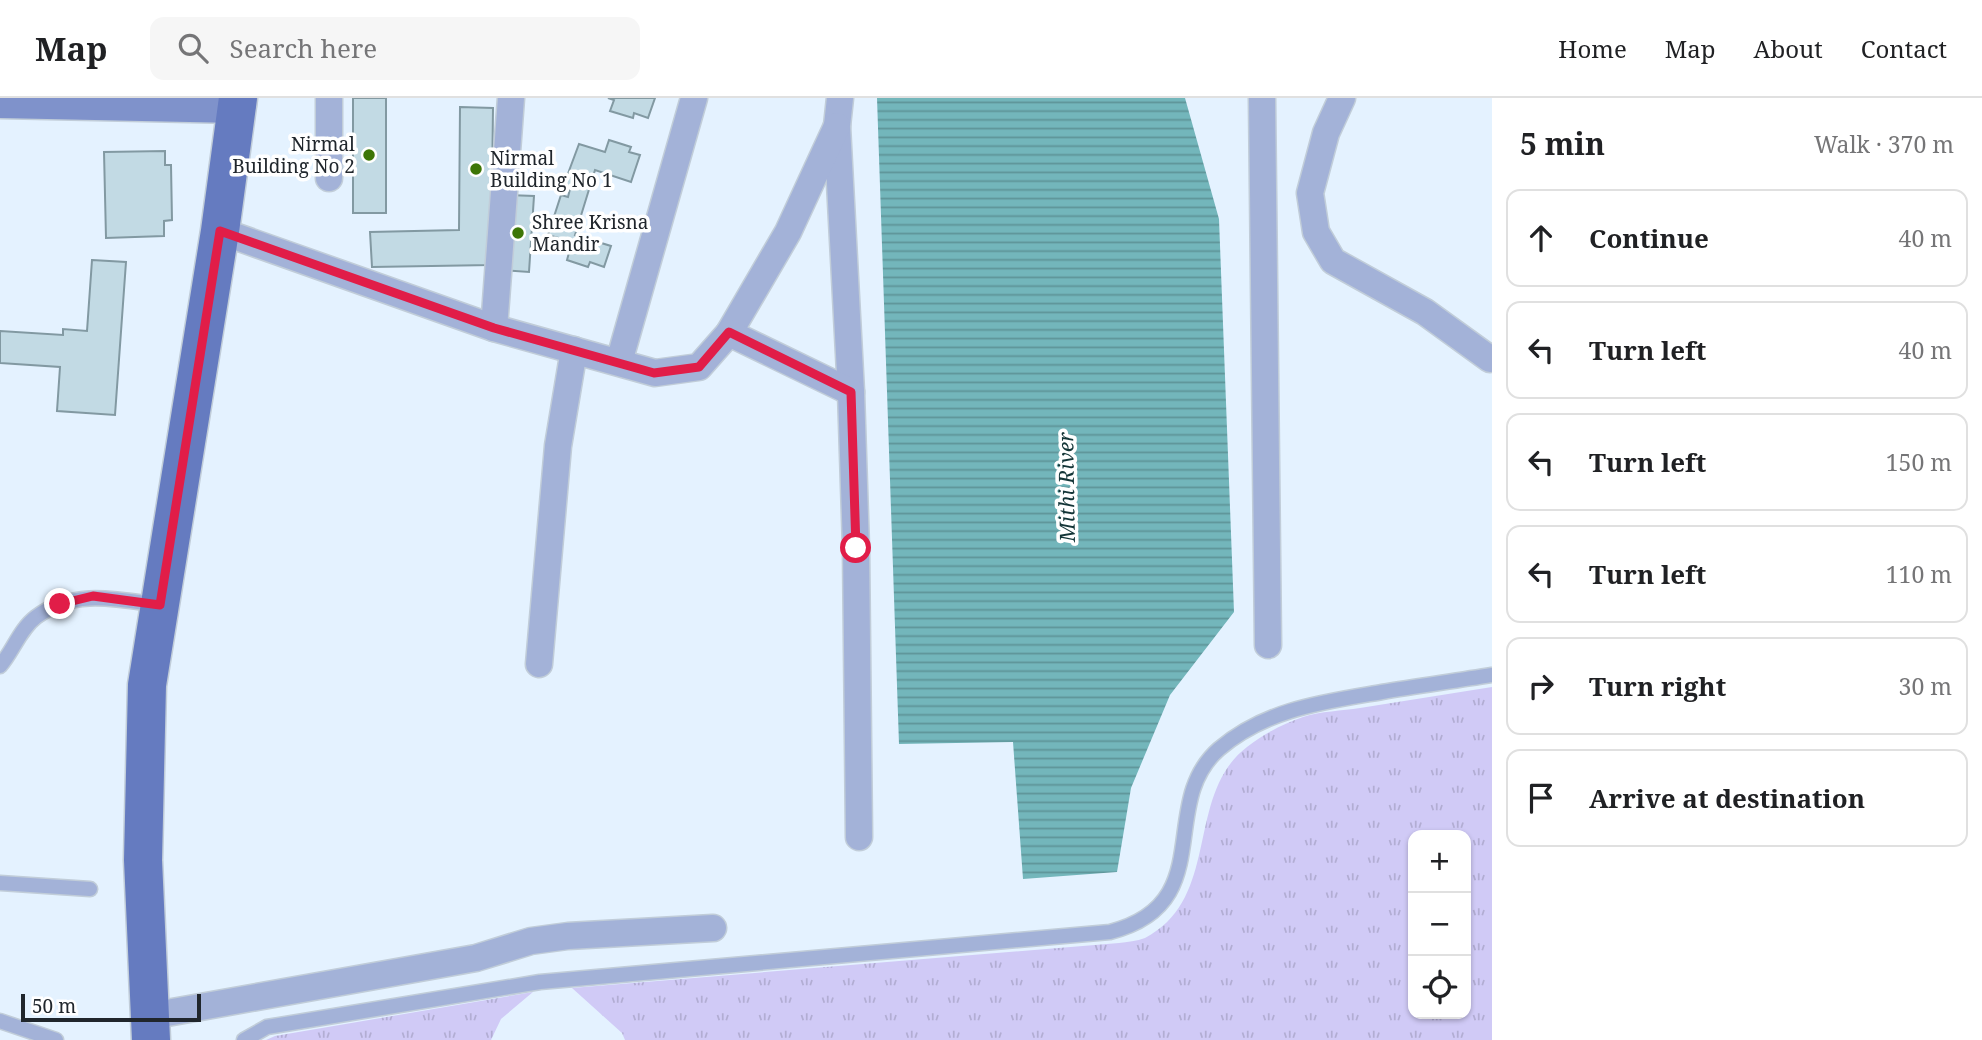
<!DOCTYPE html>
<meta charset="utf-8">
<style>
:root{--surface:#fff;--page:#f6f6f6;--text:#202124;--muted:#757577;--line:#e0e0e0}
body{margin:0;font-family:"Noto Serif",serif;background:var(--page);color:var(--text)}
.controls{position:absolute;right:21px;bottom:21px;display:grid;overflow:hidden;border-radius:14px;box-shadow:0 2px 5px #0004}
.controls button{width:63px;height:63px;display:grid;place-items:center;padding:0;border:0;border-bottom:2px solid var(--line);background:var(--surface);color:var(--text);font:35px sans-serif}
.scale{position:absolute;left:21px;bottom:18px;width:180px;box-sizing:border-box;padding-left:7px;border:4px solid #20262c;border-top:0;font-size:19px;line-height:24px;white-space:nowrap;color:#20262c;-webkit-text-stroke:5px #fff;paint-order:stroke}
.stop{position:absolute;width:21px;height:21px;margin:-16px;border:5px solid #e11d48;border-radius:50%;background:#fff}
.stop.end{background:#e11d48;border-color:#fff;box-shadow:0 2px 7px #0008}
.list{margin:0;padding:0;list-style:none}
h2{display:flex;justify-content:space-between;align-items:center;height:91px;margin:0;padding:0 28px;font-size:30px}
h2 small{font-size:23px;font-weight:400;color:var(--muted)}
.list li{display:grid;grid-template-columns:46px 1fr auto;gap:21px;align-items:center;box-sizing:border-box;height:98px;margin:0 14px 14px;padding:0 14px;border:2px solid var(--line);border-radius:14px}
.list b{display:block;font-size:26px;white-space:nowrap}
.list em{font-size:23px;font-style:normal;color:var(--muted)}
.icon{flex:none;width:38px;height:38px;fill:none;stroke:currentColor;stroke-width:2;stroke-linecap:round;stroke-linejoin:round}
.map{position:relative;flex:none;width:1492px;height:942px;overflow:hidden}
header{display:flex;align-items:center;gap:42px;box-sizing:border-box;height:98px;padding:0 35px;background:var(--surface);border-bottom:2px solid var(--line)}
header strong{font-size:33px}
nav{display:flex;gap:38px;margin-inline-start:auto;font-size:24px}
.search{width:490px;height:63px;background:var(--page);display:flex;align-items:center;gap:18px;box-sizing:border-box;padding:0 24px;border-radius:14px;color:var(--muted);font-size:26px}
main{display:flex}
aside{flex:1;background:var(--surface)}
.map>svg:first-child{display:block}
</style>
<header>
<strong>Map</strong>
<div class="search"><svg class="icon" aria-label="search" viewBox="0 0 24 24"><circle cx="10" cy="10" r="6"/><path d="M15 15l6 6"/></svg>Search here</div>
<nav><a>Home</a><a>Map</a><a>About</a><a>Contact</a></nav>
</header>
<main>
<div class="map">
<svg width="1492" height="942" viewBox="0 0 1492 942">
<defs>
<pattern id="grass-tufts" width="24" height="20" patternUnits="userSpaceOnUse" patternTransform="scale(1.75)"><rect width="24" height="20" fill="#d0caf6"/><path d="M3 7l-1-3M5 7V3M7 7l1-3M15 17l-1-3M17 17v-4M19 17l1-3" fill="none" stroke="#b2add3"/></pattern>
<pattern id="water-rules" width="6" height="5" patternUnits="userSpaceOnUse" patternTransform="scale(1.75)"><rect width="6" height="5" fill="#73b6bb"/><path d="M0 2.5h6" fill="none" stroke="#5e9498"/></pattern>
</defs>
<rect width="100%" height="100%" fill="#e4f2ff"/>
<g fill="url(#grass-tufts)" fill-rule="evenodd">
<path d="M1492,589V942H625L622,935L572,890L1119,845C1127,844 1137,843 1145,840C1222,800 1184,697 1247,649C1264,636 1282,626 1303,619C1321,613 1342,613 1360,610C1404,603 1448,596 1492,589ZM1466,737V916H1413V737Z"/>
<path d="M533,894L501,921L491,942H266L275,938Z"/>
</g>
<path fill="url(#water-rules)" d="M877,0H1185L1219,121L1234,514L1170,597L1131,690L1117,774L1023,781L1013,644L899,646Z"/>
<g fill="#c2dae4" stroke="#8299a2" stroke-width="2">
<rect x="353" y="0" width="33" height="115"/>
<path d="M608,0H655L648,20L634,15L633,20L610,13L614,2Z"/>
<path d="M460,9L493,10L491,167L372,169L370,134L459,132Z"/>
<path d="M609,42L631,49L629,54L640,57L631,84L595,72L575,137L611,148L604,169L590,164L588,169L567,162L570,151L563,149L565,142L548,137L561,97L568,99L570,91L563,89L579,46L605,54Z"/>
<path d="M165,53V67H171L172,122L164,123V138L106,140L104,54Z"/>
<path d="M506,97L534,98L529,174L501,172Z"/>
<path d="M92,162L126,164L115,317L57,313L60,269L0,265V233L63,237V231L87,233Z"/>
</g>
<g fill="none" stroke-linecap="round" stroke-linejoin="round">
<g stroke="#c1cdd9" stroke-width="17">
<g id="service">
<path d="M0,568C13,553 20,531 36,519C73,491 116,501 158,507"/>
<path d="M0,785L90,791"/>
<path d="M0,923L56,942"/>
<path d="M244,942L267,929L540,884L1110,834C1220,806 1156,706 1219,651C1266,611 1323,604 1382,594C1418,588 1455,583 1492,577"/>
</g>
</g>
<g stroke="#c1cdd9" stroke-width="29">
<g id="minor">
<path d="M840,0L837,28L851,294L856,450L859,739"/>
<path d="M1262,0L1268,547"/>
<path d="M1342,0L1326,35L1310,95L1316,134L1333,163L1425,214L1490,261"/>
<path d="M329,80V0"/>
<path d="M220,133L494,230L655,275L699,269L729,235L788,134L837,28"/>
<path d="M494,230L511,0"/>
<path d="M729,235L851,294"/>
<path d="M619,264L694,0"/>
<path d="M539,566L558,348L574,252"/>
<path d="M150,918L476,860L531,843L568,838L713,830"/>
</g>
</g>
<g stroke="#c1cdd9" stroke-width="41">
<path id="secondary" d="M0,1L237,6"/>
</g>
<g stroke="#c1cdd9" stroke-width="41">
<path id="primary" d="M151,942L143,762L147,587L220,133L238,0"/>
</g>
<use href="#service" stroke="#a3b2d8" stroke-width="14"/>
<use href="#minor" stroke="#a3b2d8" stroke-width="26"/>
<use href="#secondary" stroke="#7f92cb" stroke-width="38"/>
<use href="#primary" stroke="#657bc0" stroke-width="38"/>
</g>
<g fill="none" stroke-linecap="round" stroke-linejoin="round">
<path stroke="#e11d48" stroke-width="9" d="M60,506L93,498L160,507L220,133L494,230L654,275L699,269L729,234L851,294L856,450"/>
</g>
<g fill="#3d7607" stroke="#fff" stroke-width="2.5">
<circle cx="369" cy="57" r="7"/>
<circle cx="476" cy="71" r="7"/>
<circle cx="518" cy="135" r="7"/>
</g>
<g text-anchor="middle" stroke-width="7" stroke-linejoin="round" paint-order="stroke">
<g font-size="19" fill="#20262c" stroke="#fff" text-anchor="start">
<text x="355" y="53" text-anchor="end">Nirmal<tspan x="355" dy="22">Building No 2</tspan></text>
<text x="490" y="67">Nirmal<tspan x="490" dy="22">Building No 1</tspan></text>
<text x="532" y="131">Shree Krisna<tspan x="532" dy="22">Mandir</tspan></text>
</g>
<g font-size="21" font-style="italic" fill="#133537" stroke="#fff">
<text transform="translate(1067 389) rotate(-91)" y="7">Mithi River</text>
</g>
</g>
</svg>
<div class="controls">
<button>+</button>
<button>−</button>
<button><svg class="icon" aria-label="locate" viewBox="0 0 24 24"><circle cx="12" cy="12" r="6"/><path d="M12 2v4M12 18v4M2 12h4M18 12h4"/></svg></button>
</div>
<div class="scale">50 m</div>
<div class="stop" style="left:856px;top:450px"></div>
<div class="stop end" style="left:60px;top:506px"></div>
</div>
<aside>
<h2>5 min<small>Walk · 370 m</small></h2>
<ul class="list">
<li><svg class="icon" aria-label="ahead" viewBox="0 0 24 24"><path d="M12 20V5M6 11l6-6 6 6"/></svg><div><b>Continue</b></div><em>40 m</em></li>
<li><svg class="icon" aria-label="left" viewBox="0 0 24 24"><path d="M17 20v-9H6M10 6l-5 5 5 5"/></svg><div><b>Turn left</b></div><em>40 m</em></li>
<li><svg class="icon" aria-label="left" viewBox="0 0 24 24"><path d="M17 20v-9H6M10 6l-5 5 5 5"/></svg><div><b>Turn left</b></div><em>150 m</em></li>
<li><svg class="icon" aria-label="left" viewBox="0 0 24 24"><path d="M17 20v-9H6M10 6l-5 5 5 5"/></svg><div><b>Turn left</b></div><em>110 m</em></li>
<li><svg class="icon" aria-label="right" viewBox="0 0 24 24"><path d="M7 20v-9h11M14 6l5 5-5 5"/></svg><div><b>Turn right</b></div><em>30 m</em></li>
<li><svg class="icon" aria-label="arrive" viewBox="0 0 24 24"><path d="M6 21V4h12l-3 4 3 4H6"/></svg><div><b>Arrive at destination</b></div></li>
</ul>
</aside>
</main>
